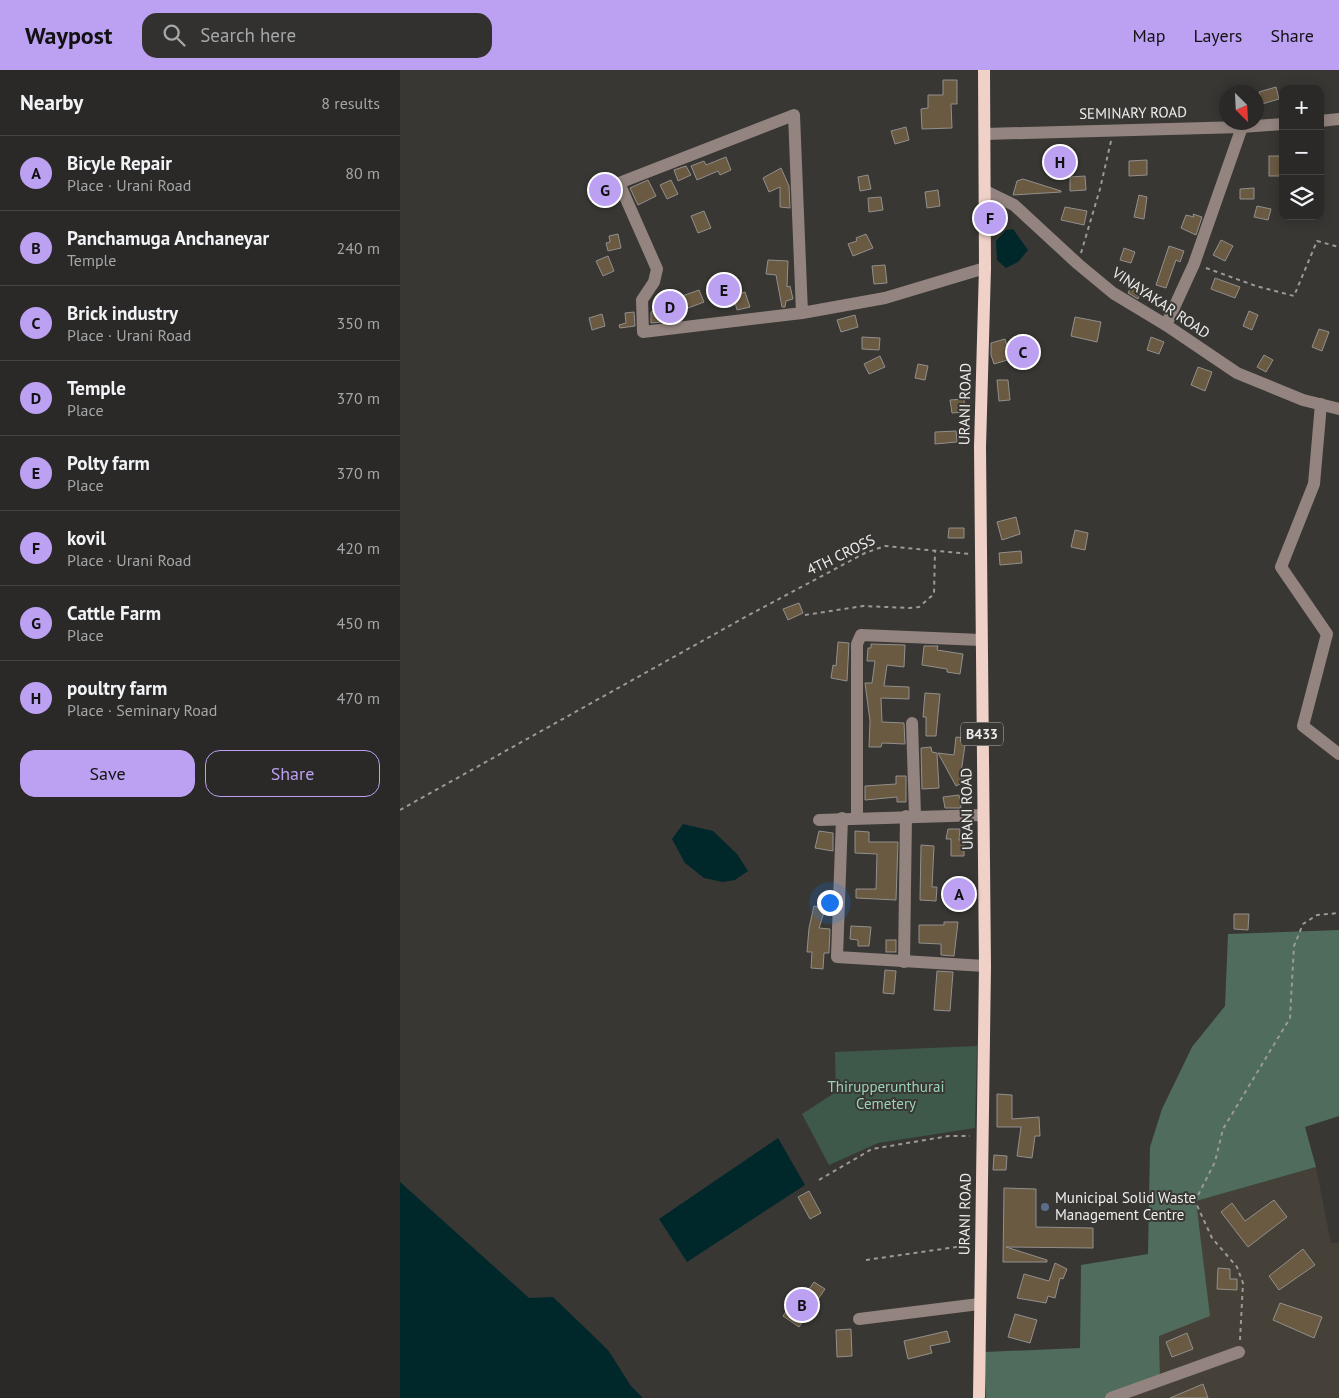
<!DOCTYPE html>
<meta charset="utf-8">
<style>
:root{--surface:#2a2927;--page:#32312f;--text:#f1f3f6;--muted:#a5a6a7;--line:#464544;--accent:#bca0f2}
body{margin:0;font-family:"PT Sans",sans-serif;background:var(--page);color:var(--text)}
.controls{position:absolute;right:15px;top:15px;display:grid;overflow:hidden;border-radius:10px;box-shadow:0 2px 12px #0003}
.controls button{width:45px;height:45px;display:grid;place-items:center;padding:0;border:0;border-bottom:1px solid var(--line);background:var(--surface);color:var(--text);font:25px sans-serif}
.compass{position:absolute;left:819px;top:15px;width:45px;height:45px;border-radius:50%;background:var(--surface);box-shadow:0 2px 12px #0003;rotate:156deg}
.you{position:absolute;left:429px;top:832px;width:18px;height:18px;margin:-12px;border:4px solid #fff;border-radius:50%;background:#1a73e8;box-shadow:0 0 0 8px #1a73e833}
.badge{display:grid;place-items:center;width:32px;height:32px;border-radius:50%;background:var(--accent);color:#111;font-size:16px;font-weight:700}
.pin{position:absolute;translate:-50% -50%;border:2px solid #fff;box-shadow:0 1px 5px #0006}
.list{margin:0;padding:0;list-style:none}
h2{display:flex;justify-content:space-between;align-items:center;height:65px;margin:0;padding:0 20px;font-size:21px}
h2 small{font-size:16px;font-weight:400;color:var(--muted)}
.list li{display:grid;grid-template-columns:32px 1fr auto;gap:15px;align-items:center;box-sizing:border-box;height:75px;padding:0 20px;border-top:1px solid var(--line)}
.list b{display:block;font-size:19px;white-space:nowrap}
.list p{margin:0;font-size:16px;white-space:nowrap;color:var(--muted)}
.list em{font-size:16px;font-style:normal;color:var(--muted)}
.actions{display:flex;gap:10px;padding:15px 20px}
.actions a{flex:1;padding:11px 0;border:1px solid var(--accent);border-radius:15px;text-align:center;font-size:18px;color:var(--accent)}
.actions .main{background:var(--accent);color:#111}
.icon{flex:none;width:28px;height:28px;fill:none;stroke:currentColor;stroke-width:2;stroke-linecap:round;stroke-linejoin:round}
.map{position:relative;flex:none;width:939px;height:1328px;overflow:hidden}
header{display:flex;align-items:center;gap:30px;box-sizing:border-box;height:70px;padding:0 25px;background:var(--accent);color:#111}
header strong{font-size:24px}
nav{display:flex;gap:28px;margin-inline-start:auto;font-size:18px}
.search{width:350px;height:45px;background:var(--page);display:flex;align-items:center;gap:12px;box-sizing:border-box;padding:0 18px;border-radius:15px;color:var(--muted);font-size:19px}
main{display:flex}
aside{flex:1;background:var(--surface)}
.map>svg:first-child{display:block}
</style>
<header>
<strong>Waypost</strong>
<div class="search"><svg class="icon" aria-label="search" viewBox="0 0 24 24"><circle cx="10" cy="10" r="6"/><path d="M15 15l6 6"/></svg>Search here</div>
<nav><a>Map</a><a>Layers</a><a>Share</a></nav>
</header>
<main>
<aside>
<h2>Nearby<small>8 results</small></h2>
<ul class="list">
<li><span class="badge">A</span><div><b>Bicyle Repair</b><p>Place · Urani Road</p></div><em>80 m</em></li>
<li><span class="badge">B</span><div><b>Panchamuga Anchaneyar</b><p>Temple</p></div><em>240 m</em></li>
<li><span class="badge">C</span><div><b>Brick industry</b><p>Place · Urani Road</p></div><em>350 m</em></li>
<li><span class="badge">D</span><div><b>Temple</b><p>Place</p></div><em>370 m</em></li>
<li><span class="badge">E</span><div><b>Polty farm</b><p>Place</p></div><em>370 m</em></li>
<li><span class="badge">F</span><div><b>kovil</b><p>Place · Urani Road</p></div><em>420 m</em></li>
<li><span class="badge">G</span><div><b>Cattle Farm</b><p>Place</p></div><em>450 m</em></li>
<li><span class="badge">H</span><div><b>poultry farm</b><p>Place · Seminary Road</p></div><em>470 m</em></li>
</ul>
<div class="actions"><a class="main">Save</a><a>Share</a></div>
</aside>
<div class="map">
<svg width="939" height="1328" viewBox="0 0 939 1328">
<rect width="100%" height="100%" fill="#383734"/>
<path fill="#454038" d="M916,1097L931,1173H939V1328H730L732,1263L795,1131Z"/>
<path fill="#3e594a" d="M577,976L575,1058L478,1073L429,1095L402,1044L436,1022L435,982Z"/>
<path fill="#4f6c5c" d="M939,860V1046L905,1057L916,1097L796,1131L810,1246L759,1266L760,1311L711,1328H586L584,1282L680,1278L681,1195L748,1184L750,1077L762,1039L792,977L825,936L828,864Z"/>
<g fill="#00282a">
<path d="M613,159L628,180L618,192L606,198L597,190L596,171L606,160Z"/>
<path d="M283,754L313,761L337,784L348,801L335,810L323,812L304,808L285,793L272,769Z"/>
<path d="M378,1068L405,1115L287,1192L259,1149Z"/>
<path d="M0,1112L129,1228L153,1227L208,1280L231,1316L243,1328H0Z"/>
</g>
<g fill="#6b5a42" stroke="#928f8d">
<path d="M543,10H557V34H551L552,58L522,59L521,39L528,38V25H543Z"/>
<path d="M876,17L879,29L862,34L859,22Z"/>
<path d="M506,57L509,70L495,74L491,61Z"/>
<path d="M653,84H668V100H652Z"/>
<rect x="869" y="86" width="13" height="20"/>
<path d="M326,87L331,100L320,105L318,101L297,110L291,96L304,91L306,95Z"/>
<path d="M747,90V105L729,106V91Z"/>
<path d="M286,96L291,105L278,111L274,100Z"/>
<path d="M381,98L389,116L390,138L380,137V117L369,122L363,108Z"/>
<path d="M468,105L471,119L460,121L458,107Z"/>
<path d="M685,106L686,120L670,121V107Z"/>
<path d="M623,109L661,121V122L613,125L617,111Z"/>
<path d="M248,110L256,126L238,135L230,118Z"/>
<path d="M271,110L278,124L267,129L260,115Z"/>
<path d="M854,118V129H840V119Z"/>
<path d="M538,120L540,136L527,138L525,122Z"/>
<path d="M739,125L747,127L744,149L734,147Z"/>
<path d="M481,127L483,140L469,142L468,128Z"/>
<path d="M857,136L871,139L868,150L854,147Z"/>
<path d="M665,137L687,141L684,155L661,150Z"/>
<path d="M304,141L311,158L298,163L291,146Z"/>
<path d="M793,144L802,147L796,165L781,158L786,145L794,147Z"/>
<path d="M218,164L221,178L208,181L206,173L210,172L209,166Z"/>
<path d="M466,164L473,178L453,186L448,174L457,171L456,168Z"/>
<path d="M821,170L833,176L825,191L813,185Z"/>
<path d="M769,176L784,181L780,192L776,190L766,218L756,215Z"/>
<path d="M724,178L735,182L731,193L720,190Z"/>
<path d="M208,186L214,201L203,206L196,191Z"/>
<path d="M368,190L388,191L387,217L390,216L393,229L386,231L385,237H382L376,205L366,204Z"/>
<path d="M485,195L487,213L474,214L472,196Z"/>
<path d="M815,208L840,217L835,228L811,219Z"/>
<path d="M734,210L744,215L738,229L728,223Z"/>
<path d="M299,220L304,232L262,248V252L251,253V242L262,238L260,234Z"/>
<path d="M345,222L350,237L337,240L333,225Z"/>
<path d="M849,241L858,245L852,260L843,256Z"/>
<path d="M234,242L235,256L220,258L219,255L226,253L225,243Z"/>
<path d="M202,244L205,256L192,260L189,248Z"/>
<path d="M455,245L458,257L441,262L437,250Z"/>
<path d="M675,247L701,252L697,272L671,266Z"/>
<path d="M919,259L929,262L922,281L912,277Z"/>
<path d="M462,267L480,268L479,280L462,279Z"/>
<path d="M751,267L764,272L759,284L747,280Z"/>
<path d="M605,269L611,289L594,294L591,285V273Z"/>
<path d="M864,285L873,290L866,302L857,297Z"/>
<path d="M480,286L485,297L469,304L464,294Z"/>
<path d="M518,294L528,296L525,310L515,308Z"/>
<path d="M798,297L812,302L805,321L791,315Z"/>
<path d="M597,310H608L610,330L599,331Z"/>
<path d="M564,329L565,342L552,343L550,330Z"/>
<path d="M556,361L557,372L535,374V362Z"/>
<path d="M616,447L620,464L602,470L597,452Z"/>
<path d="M549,458H564V468H548Z"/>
<path d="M675,460L688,463L685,480L671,477Z"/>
<path d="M621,481L622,493L600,495L599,483Z"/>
<path d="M399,533L403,543L388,550L383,539Z"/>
<path d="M438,572L449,573L447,611L431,608L433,595L436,596Z"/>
<path d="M471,574L505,575L504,597L487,595L484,616L509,617V629L481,628L482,652L504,653L505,674L482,673L481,677H469L470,651L465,613H472L475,591H467L468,578H471Z"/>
<path d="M524,576H538L537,580L563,584L560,604L547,602V599L522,595Z"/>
<path d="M525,623L540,624L536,666H526V647H523Z"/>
<path d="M556,667L566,668L561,703L565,711L556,716L538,683L554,685Z"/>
<path d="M531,677L532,682L537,683L539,718L522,719L521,678Z"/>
<path d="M496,706H506V732H497V727L465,730V716L496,714Z"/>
<path d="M559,725L561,738H545L543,727Z"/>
<path d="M548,759H560L559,770H564V786H551V769H546Z"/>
<path d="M419,761L433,763V781L415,778Z"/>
<path d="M455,761L469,762V772H498L496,830L456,828V819H476L477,784L455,783Z"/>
<path d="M521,775L534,776L532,817H537L536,831L520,830Z"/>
<path d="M414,836L425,839L419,858L430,859L429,883H424L423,899L411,898L412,882H407L409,858Z"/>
<path d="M834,844H849L848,860L834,859Z"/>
<path d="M544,852H558L554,886L541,885V874L519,873V855H544Z"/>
<path d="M451,856L471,857L469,876H458V870L450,869Z"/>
<rect x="486" y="870" width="10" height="12"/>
<path d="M485,900L496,901L494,924L483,923Z"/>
<path d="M537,901L553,902L550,941L534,940Z"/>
<path d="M597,1024L612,1025V1049L639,1047L640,1066H635L632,1088L617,1086L621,1057H597Z"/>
<path d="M594,1085L607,1086L606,1100H593Z"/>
<path d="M604,1118L636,1119V1157L693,1158V1178L606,1177L647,1190V1192H603Z"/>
<path d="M409,1121L421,1143L410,1149L398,1127Z"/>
<path d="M874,1130L887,1147L848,1177L821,1142L832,1133L845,1151Z"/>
<path d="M903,1179L915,1195L879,1220L869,1206Z"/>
<path d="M655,1193L667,1199L663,1209L660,1208L655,1228L648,1226L646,1233L617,1228L624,1204L649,1211Z"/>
<path d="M818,1198L830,1199V1209H837V1220L817,1219Z"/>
<path d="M414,1212L425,1219L399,1257L383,1246L400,1221L405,1225Z"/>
<path d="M880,1233L922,1247L914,1268L873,1250Z"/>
<path d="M615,1244L637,1250L630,1273L608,1267Z"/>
<path d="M451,1259L452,1286L437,1287L436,1260Z"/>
<path d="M547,1261L550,1272L530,1276L532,1283L508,1289L504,1271Z"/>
<path d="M787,1263L793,1279L772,1287L766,1272Z"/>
<path d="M803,1314L808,1328H770Z"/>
</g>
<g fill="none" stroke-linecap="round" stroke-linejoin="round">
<g stroke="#9b9a98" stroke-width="2" stroke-dasharray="4 4" stroke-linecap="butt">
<path d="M681,183L700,119L711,71"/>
<path d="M806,198L856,216L894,226L917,171L939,177"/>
<path d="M405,545L463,536L509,538L519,537L534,524L535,481"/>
<path d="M0,740L347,546L465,483L485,476L570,484"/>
<path d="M419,1110L472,1079L549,1066H570"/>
<path d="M466,1190L570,1175"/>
<path d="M840,1270L843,1213L837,1197L812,1168L795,1131L815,1092L823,1059L890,948L894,876L903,854L917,845L939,843"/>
</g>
<g stroke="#93847f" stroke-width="12">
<path d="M920,51L939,49"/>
<path d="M585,64L842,57L883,54"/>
<path d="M585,121L614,135L678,194L713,223L766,255L837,303L903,330L939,339"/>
<path d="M402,243L394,45L219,113L257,199L254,212L242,230L243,262L402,243L485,228L585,198"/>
<path d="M766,255L794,194L842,57"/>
<path d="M921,334L914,414L881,497L927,564L903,656L939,684"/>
<path d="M512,653L515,745"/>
<path d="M442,748L437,887L585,896"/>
<path d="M457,748V574L461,565L581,570"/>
<path d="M419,750L583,745"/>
<path d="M504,892L506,746"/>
<path d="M459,1249L579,1234"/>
<path d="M711,1328L839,1282"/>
</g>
<path stroke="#efd1c7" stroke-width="12" d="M579,1328L585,896L580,377L585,198L584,0"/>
</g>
<circle fill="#5c6f8a" stroke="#383734" stroke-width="2" cx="645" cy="1137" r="5"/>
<g text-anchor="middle" stroke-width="4" stroke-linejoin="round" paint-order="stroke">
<rect fill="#383734" stroke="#b7b6b5" stroke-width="1" x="561" y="652.5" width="42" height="23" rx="4"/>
<g font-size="14" font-weight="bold" fill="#eeedec">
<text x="582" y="669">B433</text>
</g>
<g font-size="15" fill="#eeedec" stroke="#383734">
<text transform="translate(733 43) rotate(-1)" y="5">SEMINARY ROAD</text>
<text transform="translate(761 233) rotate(34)" y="5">VINAYAKAR ROAD</text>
<text transform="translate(565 334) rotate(-89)" y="5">URANI ROAD</text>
<text transform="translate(441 485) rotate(-26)" y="5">4TH CROSS</text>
<text transform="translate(567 739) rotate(-91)" y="5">URANI ROAD</text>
<text transform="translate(565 1144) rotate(-89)" y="5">URANI ROAD</text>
</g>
<g font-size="15" fill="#9bd3b4" stroke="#383734">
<text x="486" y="1022">Thirupperunthurai<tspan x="486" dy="17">Cemetery</tspan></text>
</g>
<g font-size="15" fill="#eeedec" stroke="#383734" text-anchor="start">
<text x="655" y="1133">Municipal Solid Waste<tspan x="655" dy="17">Management Centre</tspan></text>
</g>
</g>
</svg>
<div class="controls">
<button>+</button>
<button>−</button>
<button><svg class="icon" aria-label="layers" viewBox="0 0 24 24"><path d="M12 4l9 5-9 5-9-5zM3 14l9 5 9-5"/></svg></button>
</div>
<svg class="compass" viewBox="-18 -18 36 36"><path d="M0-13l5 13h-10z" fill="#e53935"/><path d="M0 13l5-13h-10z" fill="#a5a6a7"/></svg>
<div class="you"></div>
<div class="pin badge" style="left:559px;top:824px">A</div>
<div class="pin badge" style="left:402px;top:1235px">B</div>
<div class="pin badge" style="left:623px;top:282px">C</div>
<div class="pin badge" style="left:270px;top:237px">D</div>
<div class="pin badge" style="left:324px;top:220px">E</div>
<div class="pin badge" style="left:590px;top:148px">F</div>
<div class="pin badge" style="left:205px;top:120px">G</div>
<div class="pin badge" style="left:660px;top:92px">H</div>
</div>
</main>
